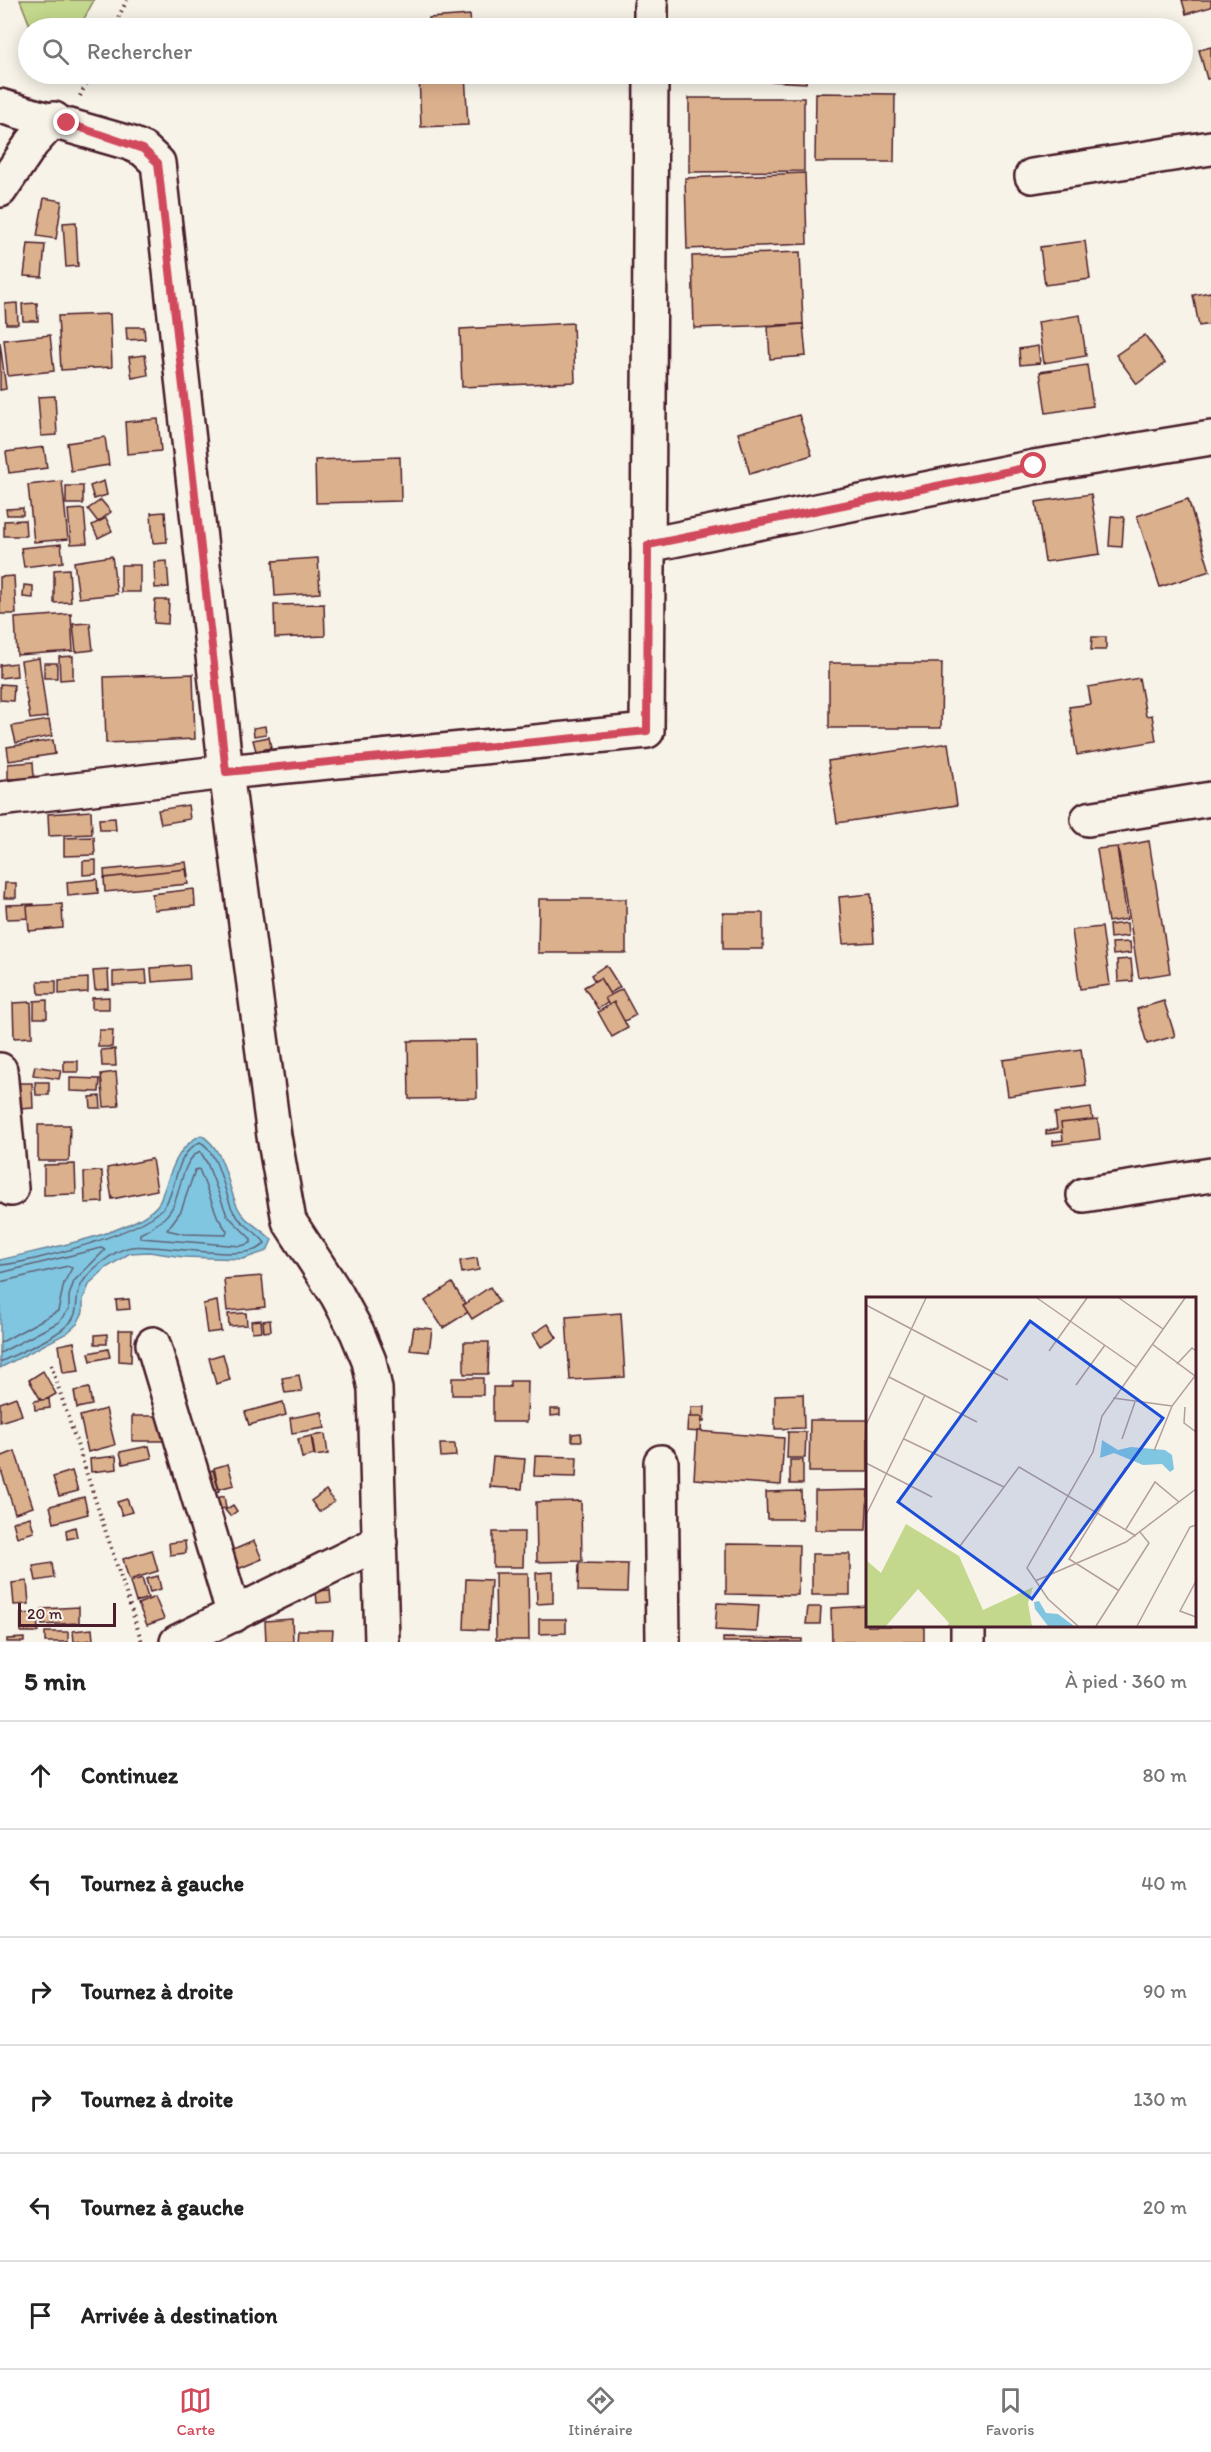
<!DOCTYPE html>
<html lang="fr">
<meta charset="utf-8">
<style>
:root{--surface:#fff;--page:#f2f2f2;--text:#222;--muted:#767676;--line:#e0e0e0;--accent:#d1495b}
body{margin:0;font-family:Itim,sans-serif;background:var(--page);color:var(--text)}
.scale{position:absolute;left:18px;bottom:15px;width:98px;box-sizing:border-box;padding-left:6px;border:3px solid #4a1f2b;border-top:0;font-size:16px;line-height:21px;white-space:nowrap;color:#4a1f2b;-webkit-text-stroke:4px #f7f3e8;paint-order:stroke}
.stop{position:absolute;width:18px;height:18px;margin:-14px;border:4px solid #d1495b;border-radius:50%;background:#fff}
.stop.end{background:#d1495b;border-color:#fff;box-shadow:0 2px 6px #0008}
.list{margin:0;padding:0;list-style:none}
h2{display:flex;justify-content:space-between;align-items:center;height:78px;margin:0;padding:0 24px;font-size:26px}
h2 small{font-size:20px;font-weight:400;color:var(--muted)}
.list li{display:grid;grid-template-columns:39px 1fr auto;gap:18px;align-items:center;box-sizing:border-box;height:108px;padding:0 24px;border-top:2px solid var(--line)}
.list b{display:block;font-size:22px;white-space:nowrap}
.list em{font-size:20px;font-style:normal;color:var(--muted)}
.icon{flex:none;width:33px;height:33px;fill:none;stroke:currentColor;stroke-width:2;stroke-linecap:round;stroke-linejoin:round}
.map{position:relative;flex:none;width:1211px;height:1642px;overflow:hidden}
.search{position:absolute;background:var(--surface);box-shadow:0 3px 15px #0003;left:18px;right:18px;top:18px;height:66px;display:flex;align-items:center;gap:15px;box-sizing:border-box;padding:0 21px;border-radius:33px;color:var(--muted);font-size:22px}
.sheet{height:726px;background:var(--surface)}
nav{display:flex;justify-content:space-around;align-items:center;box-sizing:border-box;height:84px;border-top:2px solid var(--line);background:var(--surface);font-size:16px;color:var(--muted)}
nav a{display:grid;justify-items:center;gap:3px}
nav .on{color:var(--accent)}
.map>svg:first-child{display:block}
</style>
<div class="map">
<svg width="1211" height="1642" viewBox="0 0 1211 1642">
<rect width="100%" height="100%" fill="#f7f3e8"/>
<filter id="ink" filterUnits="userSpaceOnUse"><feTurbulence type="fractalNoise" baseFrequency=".0167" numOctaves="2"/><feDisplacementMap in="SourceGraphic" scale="12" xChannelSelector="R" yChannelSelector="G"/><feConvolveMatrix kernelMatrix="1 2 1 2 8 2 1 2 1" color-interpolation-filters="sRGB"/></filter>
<g filter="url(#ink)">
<path fill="#c3d88d" stroke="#867c5c" stroke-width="1.5" d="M20,0H94L79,28H31Z"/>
<path fill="#80c6e1" stroke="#6a8398" stroke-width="1.5" d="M201,1135C226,1150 226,1184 238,1208C245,1222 261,1228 272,1240L267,1251L243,1259L183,1257L149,1252L130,1253L106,1268L90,1283L83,1299V1312L77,1324L67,1333L0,1368V1260C37,1250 138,1234 159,1203C162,1199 162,1194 164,1190C173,1166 178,1147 201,1135Z"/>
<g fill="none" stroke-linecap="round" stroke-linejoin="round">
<g stroke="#606274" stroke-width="1.5">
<path d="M200,1151L207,1163L227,1215L251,1239V1243L241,1246L140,1238V1234C152,1228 167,1219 173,1206C181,1190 182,1160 200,1151Z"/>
<path d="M199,1169L218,1218L227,1231L226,1235L184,1234L167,1230L181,1211L195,1170Z"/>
<path d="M0,1265C31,1263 151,1231 166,1204C178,1183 175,1154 200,1142C217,1149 225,1193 232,1209C239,1224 256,1230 265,1243C252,1265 157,1243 131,1247C114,1250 84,1273 79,1290C75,1300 79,1311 72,1320C59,1337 20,1352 0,1362"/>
<path d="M0,1273L101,1248L105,1250L74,1281L69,1296V1309L59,1322L0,1353"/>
<path d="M0,1282L68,1266L72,1268L64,1283L58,1311L0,1343"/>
</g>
</g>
<g fill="#dbb08c" stroke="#4a1f2b" stroke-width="1.5">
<path d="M1182,0H1211V7L1186,14Z"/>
<path d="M470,15L471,28H429V18Z"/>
<path d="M1119,21L1121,28H1087Z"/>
<path d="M688,22L737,23V28H687Z"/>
<path d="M753,25L809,28H753Z"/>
<path d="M1211,47V78L1207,79L1199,50Z"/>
<path d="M419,74H465L468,125L421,127Z"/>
<path d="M686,74H736V81L686,79Z"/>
<path d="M750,74H806V83L749,80Z"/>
<path d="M816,93L895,94L894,162H815Z"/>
<path d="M689,98H804V171L689,172Z"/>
<path d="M805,173L807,244L687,249L685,178Z"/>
<path d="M44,198L62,201L56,239L37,236Z"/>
<path d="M76,222L78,266L66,267L63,223Z"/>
<path d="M1085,241L1090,279L1045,285L1040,247Z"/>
<path d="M28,244L45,245L42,277L24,276Z"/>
<path d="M800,252L803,324L694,328L692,256Z"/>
<path d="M1211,292V324L1199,326L1193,295Z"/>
<path d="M17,303L18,324H6L5,304Z"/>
<path d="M37,303L38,321H23L22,304Z"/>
<path d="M110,314L112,367L61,370L58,316Z"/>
<path d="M1080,315L1086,356L1044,363L1038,322Z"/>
<path d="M573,323L575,382L462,387L460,329Z"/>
<path d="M803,324L806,356L770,359L768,327Z"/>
<path d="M126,327H144L145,339L127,340Z"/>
<path d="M50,335L54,371L8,376L4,340Z"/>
<path d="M1145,335L1165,363L1137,384L1116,355Z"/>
<path d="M0,342L6,389L0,390Z"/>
<path d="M1038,346L1040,363L1020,365L1019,349Z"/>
<path d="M145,355L148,375L132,378L129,357Z"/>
<path d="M1087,365L1093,406L1046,413L1040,372Z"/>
<path d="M55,396L57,435L41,436L38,397Z"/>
<path d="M799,415L812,455L750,474L738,433Z"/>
<path d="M158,419L161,451L127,454L125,422Z"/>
<path d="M105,437L109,465L71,471L67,443Z"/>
<path d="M44,447L47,468L9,473L6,452Z"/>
<path d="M400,457L401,501L316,503L315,460Z"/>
<path d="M62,481L68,539L34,542L28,485Z"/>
<path d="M104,481L107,495L94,499L90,486Z"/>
<rect x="66" y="486" width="17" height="18"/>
<path d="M1091,494L1100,554L1045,562L1036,502Z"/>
<path d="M1188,499L1210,571L1160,587L1137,516Z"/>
<path d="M101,500L111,512L98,522L88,509Z"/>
<path d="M23,508V515H7L6,509Z"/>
<path d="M84,509L87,543L71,544L68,510Z"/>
<path d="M165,512L167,542L153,543L151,513Z"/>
<path d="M1111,516L1124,517L1122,547L1109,546Z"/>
<path d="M106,518L112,531L98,538L92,525Z"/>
<path d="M25,520L26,536H4V521Z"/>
<path d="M61,544L63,562L24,567L21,548Z"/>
<path d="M112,556L117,594L79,598L74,562Z"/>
<path d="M318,558L320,593L275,596L273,561Z"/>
<path d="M167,561L169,587L155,588L154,562Z"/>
<rect x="121" y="565" width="19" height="27"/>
<path d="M69,569L71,602L54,603V570Z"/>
<path d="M14,576L16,614H0V577Z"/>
<path d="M24,585L33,586V598L23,597Z"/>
<path d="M155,600H169L168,624L154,623Z"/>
<path d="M324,604L325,636L275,638L274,605Z"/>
<path d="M71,614L73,651L17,655L15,618Z"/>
<path d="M90,623L93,650L76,652L73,624Z"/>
<path d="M1092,637H1106V650H1091Z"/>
<path d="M73,656V679L60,680L59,657Z"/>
<path d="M39,658L47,717L30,719L21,661Z"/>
<path d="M16,663L17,676L0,678V665Z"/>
<rect x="44" y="663" width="13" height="15"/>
<path d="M829,663H942L941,728H829Z"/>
<path d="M193,674L195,739L106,743L104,677Z"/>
<path d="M1139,678L1146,716L1152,715L1156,741L1077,755L1069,707L1091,704L1088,687Z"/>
<path d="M0,684L14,685L13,701L0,700Z"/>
<path d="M49,720L52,736L16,743L12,726Z"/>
<path d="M265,726L266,734L254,736L253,728Z"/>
<path d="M269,737L271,748L256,751L253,740Z"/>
<path d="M53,740L55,754L9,761L7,747Z"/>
<path d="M948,743L957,805L837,823L828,761Z"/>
<path d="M33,762L34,778L8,779V764Z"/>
<path d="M188,805L190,819L161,824L158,810Z"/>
<path d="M91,811L92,834L49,836L48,814Z"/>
<path d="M115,818L116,830H100L99,819Z"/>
<path d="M94,837L95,855L64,856V838Z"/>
<path d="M1149,841L1170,973L1139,978L1118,847Z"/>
<path d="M1117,847L1127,919L1108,922L1097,849Z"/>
<path d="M96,860V874L83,875V861Z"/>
<path d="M186,862L188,876L105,884L104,870Z"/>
<path d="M186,869L188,884L105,892L104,878Z"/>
<path d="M97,879L98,893L68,896L67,882Z"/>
<path d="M5,883H16V898H4Z"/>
<path d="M194,889L195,906L154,910L152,894Z"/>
<path d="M871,894L874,942L843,944L839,897Z"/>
<path d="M539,899H626V953H538Z"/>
<path d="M34,904V918L7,919L6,905Z"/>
<path d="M62,904L63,928L29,931L27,906Z"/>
<rect x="723" y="913" width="40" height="36"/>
<path d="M1127,923L1128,936L1110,938L1109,925Z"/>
<path d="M1102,927L1110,985L1080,989L1072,930Z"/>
<path d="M1130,942L1131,953L1113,955L1112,943Z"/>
<path d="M1131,959L1133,981L1118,982L1117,960Z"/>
<path d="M189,965L190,979L152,982L151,968Z"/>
<path d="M606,965L620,987L604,997L591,975Z"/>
<path d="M108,970L109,989L95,990L93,971Z"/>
<path d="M146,970L147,984L113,985V972Z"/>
<path d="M88,978V992L59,994V980Z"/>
<path d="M600,978L613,999L598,1009L584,987Z"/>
<path d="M38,981H56V994H39Z"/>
<path d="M622,989L636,1015L619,1024L605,998Z"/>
<path d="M109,997V1009H92V998Z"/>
<path d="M47,1000V1018H34V1001Z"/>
<path d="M1164,1001L1175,1036L1147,1044L1137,1009Z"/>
<path d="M31,1002L32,1037L14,1038L13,1003Z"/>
<path d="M614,1002L628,1028L612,1037L598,1012Z"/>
<path d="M99,1030H113L112,1047H98Z"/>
<path d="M476,1040L477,1098L409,1099L408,1041Z"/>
<path d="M115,1049L116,1066H102L101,1050Z"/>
<path d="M1081,1049L1086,1085L1008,1096L1003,1060Z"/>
<rect x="64" y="1061" width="14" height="11"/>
<path d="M35,1066L61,1070L59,1079L33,1075Z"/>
<path d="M116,1072L119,1106L104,1107L101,1074Z"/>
<path d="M70,1078L100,1079L99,1092L70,1091Z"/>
<path d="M35,1082H49V1095H36Z"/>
<path d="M18,1083H32L33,1108L20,1109Z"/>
<path d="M100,1096L101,1108H91L90,1097Z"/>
<path d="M1091,1108L1094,1128L1046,1134V1131L1057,1129L1055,1113Z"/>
<path d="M1098,1119L1100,1139L1053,1145V1141L1063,1140L1061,1123Z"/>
<path d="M38,1125H70L69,1161H38Z"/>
<path d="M152,1159L157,1190L112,1199L107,1168Z"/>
<path d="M75,1164L76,1194L44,1195V1165Z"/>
<path d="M102,1171L103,1202L85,1203L84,1172Z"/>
<path d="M477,1258L479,1270L462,1273L460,1261Z"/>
<path d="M262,1276L265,1307L227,1311L224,1279Z"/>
<path d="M452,1283L470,1311L443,1328L425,1301Z"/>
<path d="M490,1287L499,1302L472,1319L463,1305Z"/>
<path d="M129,1299L130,1309L117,1310L116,1300Z"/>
<path d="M217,1301L221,1331L207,1333L203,1304Z"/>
<path d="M246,1313L247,1325L229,1326L228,1314Z"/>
<path d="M621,1313L625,1377L570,1380L566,1317Z"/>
<path d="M261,1320L262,1331L252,1332L251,1321Z"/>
<path d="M270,1320L271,1331L264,1332L263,1321Z"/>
<path d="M548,1324L557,1338L541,1347L533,1334Z"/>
<path d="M414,1327L432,1329L429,1352L410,1350Z"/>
<path d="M119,1330H132L131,1362L119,1361Z"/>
<path d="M107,1334V1344H95V1335Z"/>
<path d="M74,1342L79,1371L63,1373L59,1345Z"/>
<path d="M464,1342H489L488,1374H464Z"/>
<path d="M108,1349L110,1357L91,1361L89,1353Z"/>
<path d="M223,1354L230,1380L216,1384L209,1358Z"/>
<path d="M43,1371L56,1394L42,1402L29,1380Z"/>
<path d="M299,1375L302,1391L285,1393L282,1378Z"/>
<rect x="452" y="1378" width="31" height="17"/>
<path d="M510,1381H528L527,1422H493V1387H510Z"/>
<path d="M89,1388L92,1405L77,1408L74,1391Z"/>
<path d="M803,1394L804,1428L775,1429V1395Z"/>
<path d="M16,1397L22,1415L0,1422V1403Z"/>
<path d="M49,1399L50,1408L35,1410L34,1401Z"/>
<path d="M283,1402L286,1415L249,1425L245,1412Z"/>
<path d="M691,1407H705L704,1422L690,1421Z"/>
<path d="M106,1409L115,1445L88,1452L80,1416Z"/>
<path d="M551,1409H560V1415L551,1416Z"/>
<path d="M322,1412L325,1428L292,1433L290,1418Z"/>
<path d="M132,1416H172L171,1441H132Z"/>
<path d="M688,1417H702L701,1432L687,1431Z"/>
<path d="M810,1420H868V1472H809Z"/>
<path d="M697,1431L784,1438L781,1485L694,1479Z"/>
<path d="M788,1432H806L805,1458H787Z"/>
<path d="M581,1433L582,1441H572V1434Z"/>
<path d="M325,1434L328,1454L315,1456L312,1436Z"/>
<path d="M311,1436L314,1455L302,1458L298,1439Z"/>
<path d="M440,1444H455L456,1456L441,1457Z"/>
<path d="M149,1446L152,1458L123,1464L120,1452Z"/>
<path d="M15,1451L33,1507L15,1513L0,1467V1457Z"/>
<path d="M116,1456L117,1469L91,1472L90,1459Z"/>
<path d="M535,1456L577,1457L576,1477L534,1476Z"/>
<path d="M493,1457L525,1459L522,1489L490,1487Z"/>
<rect x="790" y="1460" width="13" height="24"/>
<path d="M228,1464L234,1485L219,1489L214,1468Z"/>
<path d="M213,1470L219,1491L206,1495L200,1474Z"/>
<path d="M72,1471L78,1491L59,1496L53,1477Z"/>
<path d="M326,1490L334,1502L319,1512L311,1501Z"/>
<path d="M868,1490L866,1530H815V1491Z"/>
<path d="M801,1491L802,1519H767L766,1492Z"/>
<path d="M224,1496L226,1508L215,1510L213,1499Z"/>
<path d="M84,1497L88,1514L54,1523L50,1506Z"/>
<path d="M127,1499L132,1512L122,1515L117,1502Z"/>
<path d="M581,1501L582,1561L537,1562L536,1502Z"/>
<path d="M233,1505L237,1511L230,1516L225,1510Z"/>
<path d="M30,1517L34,1532L17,1537L13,1522Z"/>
<path d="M75,1527L77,1537L67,1539L66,1530Z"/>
<path d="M493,1532H524L523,1567H493Z"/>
<path d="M185,1541L186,1553L170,1555L169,1543Z"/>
<path d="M254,1541L262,1559L238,1569L231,1551Z"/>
<path d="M726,1544L799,1545L798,1595L726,1594Z"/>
<path d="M152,1550L158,1571L129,1580L123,1559Z"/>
<rect x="812" y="1554" width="38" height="41"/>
<path d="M52,1563L54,1578L36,1581L33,1566Z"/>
<path d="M579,1563L628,1564L627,1592L578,1591Z"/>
<path d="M553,1572V1603L537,1604L536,1573Z"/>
<path d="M495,1573H528L529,1640H496Z"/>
<path d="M158,1576L161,1589L150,1592L146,1579Z"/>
<path d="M142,1578L148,1598L136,1602L130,1582Z"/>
<path d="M466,1579L491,1580L488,1630L464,1629Z"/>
<path d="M27,1581L29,1604L14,1605L12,1583Z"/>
<path d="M330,1590L331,1602L317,1603L316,1591Z"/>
<path d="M155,1597L164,1619L147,1625L138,1604Z"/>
<path d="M717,1603L759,1605L757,1632L715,1630Z"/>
<path d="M868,1606V1626H924V1642H832L831,1608Z"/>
<path d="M79,1607V1623L42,1625V1609Z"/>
<path d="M808,1607H821L820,1624H806Z"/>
<path d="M37,1613L38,1632H21V1614Z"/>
<path d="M292,1619L293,1642H266L265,1621Z"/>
<path d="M539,1619H566V1633L539,1634Z"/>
<path d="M92,1629L93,1640L74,1642L73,1631Z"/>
<path d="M298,1630H333L332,1642H297Z"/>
<rect x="45" y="1632" width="23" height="10"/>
<path d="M24,1638V1642H7V1639Z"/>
<path d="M723,1638L802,1639V1642H723Z"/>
</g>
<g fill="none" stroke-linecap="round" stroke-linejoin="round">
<g stroke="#4a1f2b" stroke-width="38">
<g id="street">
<path d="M651,28V6"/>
<path d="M0,106L129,143L143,149L158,163L226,772L274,1136L289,1221L337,1295L357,1332L369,1361L375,1389L382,1642"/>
<path d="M1032,176L1211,148"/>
<path d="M0,190L32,143L54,119"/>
<path d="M648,545L1034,467L1211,438"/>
<path d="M0,799L226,772L647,731L651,74"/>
<path d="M1088,819L1211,799"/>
<path d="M0,1070L11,1189"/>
<path d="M1084,1195L1211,1175"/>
<path d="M153,1344L234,1615"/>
<path d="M661,1462L663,1642"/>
<path d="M968,1626V1642"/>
<path d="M177,1642L380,1542"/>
</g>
</g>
<g stroke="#4a1f2b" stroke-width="4" stroke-dasharray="1.5 4.5" stroke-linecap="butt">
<path d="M113,28L127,0"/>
<path d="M80,96L91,74"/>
<path d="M51,1365L142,1642"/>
</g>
<use href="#street" stroke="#f7f3e8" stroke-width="33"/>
</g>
</g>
<g fill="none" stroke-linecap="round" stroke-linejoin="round" filter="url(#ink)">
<path stroke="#d1495b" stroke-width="8" d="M67,123L143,149L158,163L226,772L647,731L648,545L1034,466"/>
</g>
<g transform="translate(866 1297)">
<rect width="330" height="330" fill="#f7f3e8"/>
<path d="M40,227L93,259L117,313L167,290L162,306L166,329H81L83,326L52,292L20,329H0V263L15,276Z" fill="#c3d88d"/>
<path d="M236,143L252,153L265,150L299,153L306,158L308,172L304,175L296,167L277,168L248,156L234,161ZM173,304L180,316L192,317L208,329H182L169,312L168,305Z" fill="#80c6e1"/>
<path fill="none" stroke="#b29e9c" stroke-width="1.5" d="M171,1L270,70M253,1L297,32M0,8L142,83M286,47L329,79L306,109L288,154M183,54L221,1M311,67L326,51L330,54M23,80L111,125M210,88L239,48M247,101L306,109M319,110L318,126L330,135M0,128L60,1M38,142L138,190M256,142L269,105M0,166L66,200M0,218L59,98M260,232L289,185L313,205M94,249L153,170L270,239M169,284L260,245L330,192M330,284L314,314L330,320M252,293L203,262L260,170M212,329L182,302L161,271L227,155L236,119L319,1M230,329L283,246L274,235M271,329L324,230L330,228"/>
<path fill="#1d4ed8" fill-opacity="0.15" stroke="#1d4ed8" stroke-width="3" d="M164,24L297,121L166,302L32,205Z"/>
<rect width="330" height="330" fill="none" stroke="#4a1f2b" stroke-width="3"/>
</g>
</svg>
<div class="scale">20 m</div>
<div class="stop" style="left:1034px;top:466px"></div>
<div class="stop end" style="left:67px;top:123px"></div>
<div class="search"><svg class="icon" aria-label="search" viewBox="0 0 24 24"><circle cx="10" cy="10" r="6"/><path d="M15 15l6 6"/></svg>Rechercher</div>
</div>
<section class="sheet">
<h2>5 min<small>À pied · 360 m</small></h2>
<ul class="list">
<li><svg class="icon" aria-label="ahead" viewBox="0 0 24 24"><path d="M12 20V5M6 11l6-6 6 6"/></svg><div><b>Continuez</b></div><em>80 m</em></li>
<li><svg class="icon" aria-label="left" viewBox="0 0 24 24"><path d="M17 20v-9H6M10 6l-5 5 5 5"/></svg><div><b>Tournez à gauche</b></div><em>40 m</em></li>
<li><svg class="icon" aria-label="right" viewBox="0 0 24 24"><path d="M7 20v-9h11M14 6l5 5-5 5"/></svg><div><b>Tournez à droite</b></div><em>90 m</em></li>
<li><svg class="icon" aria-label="right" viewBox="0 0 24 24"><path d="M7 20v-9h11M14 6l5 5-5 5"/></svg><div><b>Tournez à droite</b></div><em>130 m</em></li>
<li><svg class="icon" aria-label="left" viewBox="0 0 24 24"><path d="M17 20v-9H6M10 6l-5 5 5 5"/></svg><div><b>Tournez à gauche</b></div><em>20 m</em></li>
<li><svg class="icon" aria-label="arrive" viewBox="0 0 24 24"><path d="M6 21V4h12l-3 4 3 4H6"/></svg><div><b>Arrivée à destination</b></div></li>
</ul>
</section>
<nav>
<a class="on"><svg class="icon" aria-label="map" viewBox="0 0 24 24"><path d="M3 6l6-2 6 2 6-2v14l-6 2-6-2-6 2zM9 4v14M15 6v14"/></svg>Carte</a>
<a><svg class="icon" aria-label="directions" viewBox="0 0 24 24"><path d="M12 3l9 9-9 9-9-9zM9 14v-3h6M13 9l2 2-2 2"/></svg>Itinéraire</a>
<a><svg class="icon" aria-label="saved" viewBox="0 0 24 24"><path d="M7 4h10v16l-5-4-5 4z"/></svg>Favoris</a>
</nav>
